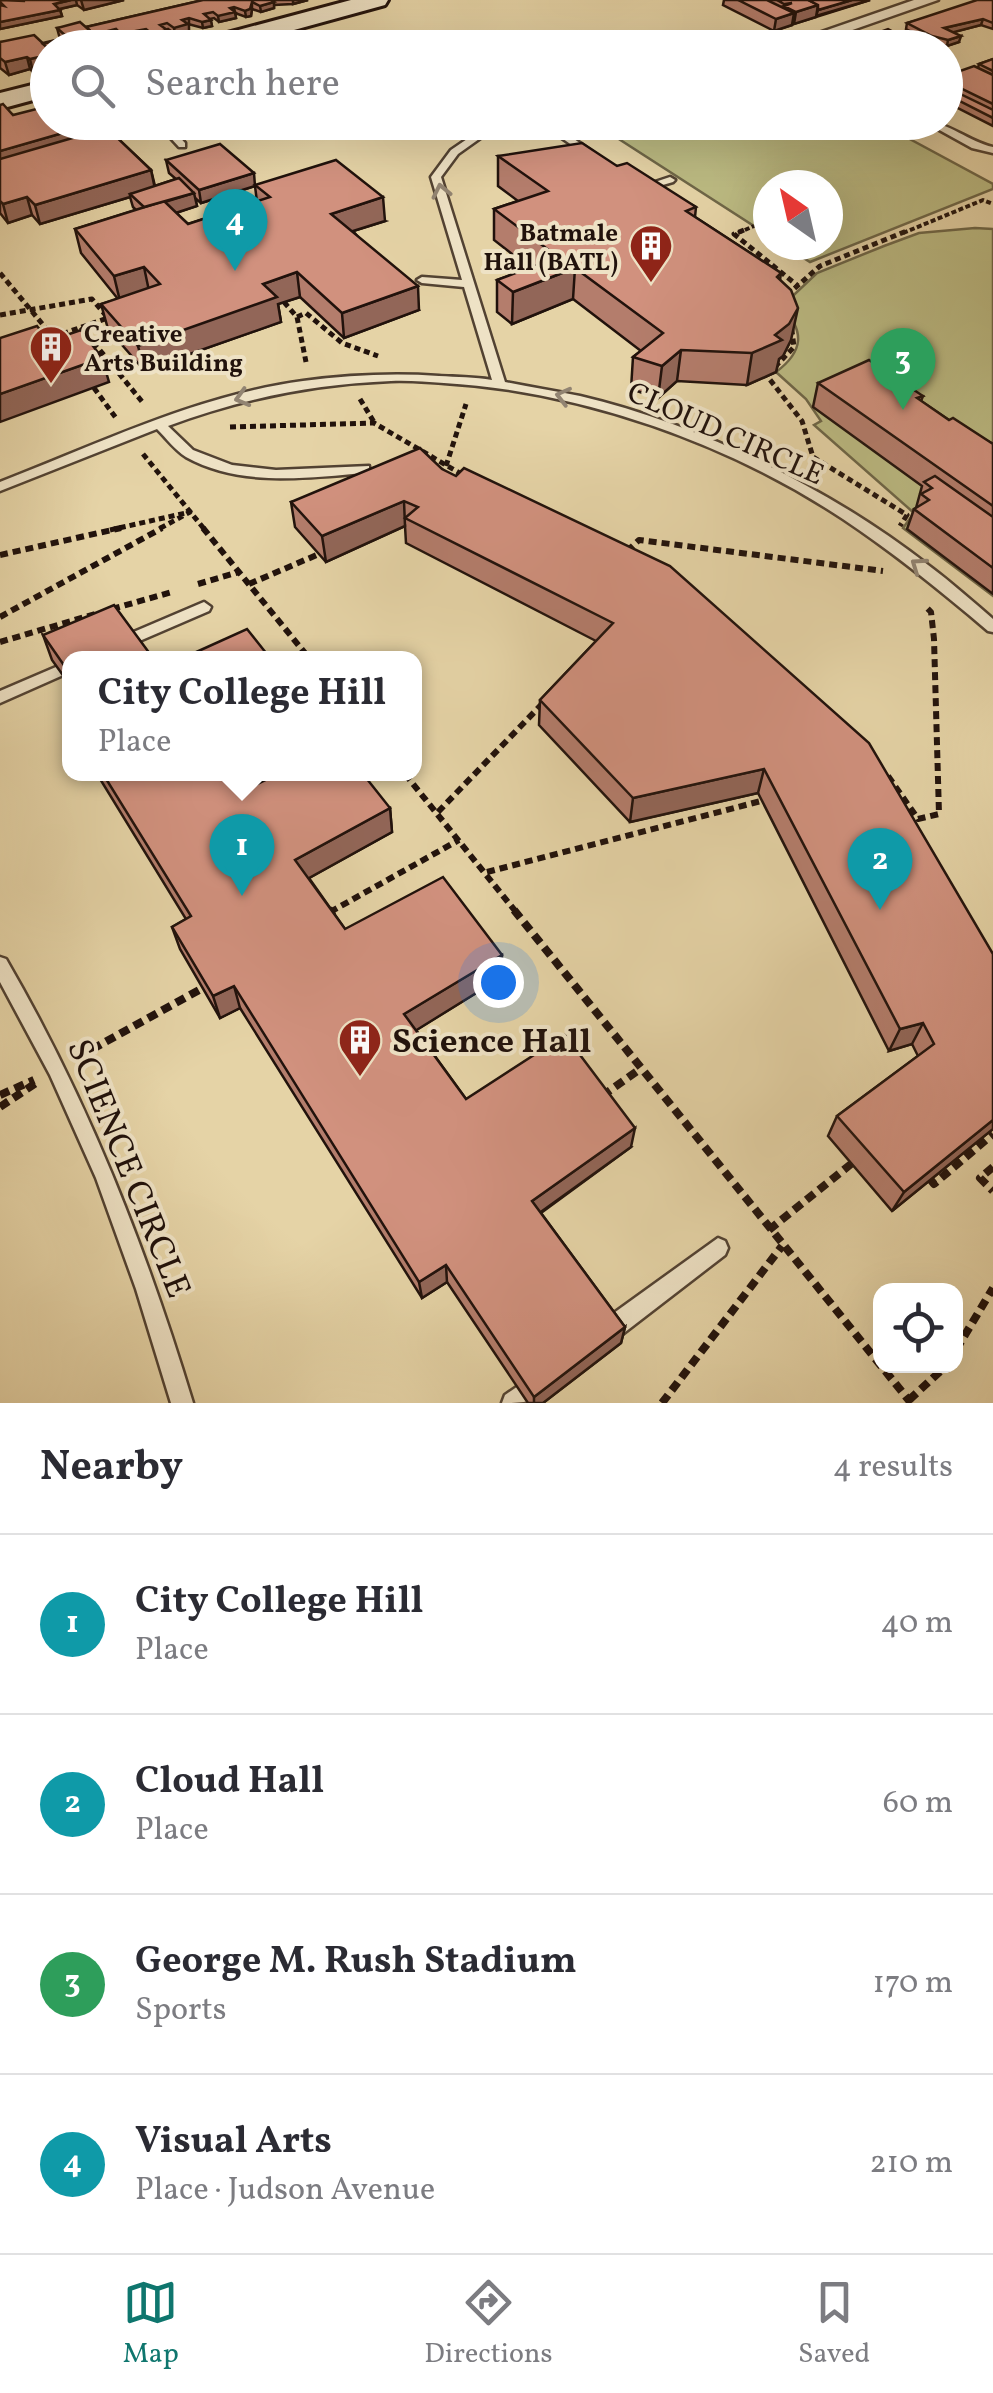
<!DOCTYPE html>
<meta charset="utf-8">
<style>
:root{--surface:#fff;--page:#f2f2f3;--text:#2b2b33;--muted:#7c7c81;--line:#e1e1e2;--accent:#0f766e}
body{margin:0;font-family:Vollkorn,serif;background:var(--page);color:var(--text)}
.controls{position:absolute;right:30px;bottom:30px;display:grid;overflow:hidden;border-radius:20px;box-shadow:0 10px 40px #0002}
.controls button{width:90px;height:90px;display:grid;place-items:center;padding:0;border:0;border-bottom:2px solid var(--line);background:var(--surface);color:var(--text);font:50px sans-serif}
.compass{position:absolute;left:753px;top:170px;width:90px;height:90px;border-radius:50%;background:var(--surface);box-shadow:0 10px 40px #0002;rotate:326deg}
.you{position:absolute;left:498px;top:982px;width:35px;height:35px;margin:-25px;border:8px solid #fff;border-radius:50%;background:#1a73e8;box-shadow:0 0 0 15px #1a73e833}
.badge{display:grid;place-items:center;width:65px;height:65px;border-radius:50%;background:var(--accent);color:#fff;font-size:32px;font-weight:700}
.pin{position:absolute;translate:-50% -82px;filter:drop-shadow(0 2px 5px #0008)}
.pin::after{content:'';position:absolute;top:52px;width:35px;height:30px;background:inherit;clip-path:polygon(0 0,100% 0,50% 100%)}
.popup{position:absolute;left:62px;top:651px;width:360px;height:130px;box-sizing:border-box;display:grid;place-content:center;border-radius:20px;background:var(--surface);filter:drop-shadow(0 2px 8px #0005);font-size:32px;white-space:nowrap;color:var(--muted)}
.popup b{font-size:38px;color:var(--text)}
.popup::after{content:'';position:absolute;left:50%;top:100%;margin-left:-20px;border:20px solid transparent;border-top-color:var(--surface)}
.list{margin:0;padding:0;list-style:none}
h2{display:flex;justify-content:space-between;align-items:center;height:130px;margin:0;padding:0 40px;font-size:42px}
h2 small{font-size:32px;font-weight:400;color:var(--muted)}
.list li{display:grid;grid-template-columns:65px 1fr auto;gap:30px;align-items:center;box-sizing:border-box;height:180px;padding:0 40px;border-top:2px solid var(--line)}
.list b{display:block;font-size:38px;white-space:nowrap}
.list p{margin:0;font-size:32px;white-space:nowrap;color:var(--muted)}
.list em{font-size:32px;font-style:normal;color:var(--muted)}
.icon{flex:none;width:55px;height:55px;fill:none;stroke:currentColor;stroke-width:2;stroke-linecap:round;stroke-linejoin:round}
.map{position:relative;flex:none;width:993px;height:1403px;overflow:hidden}
.search{position:absolute;background:var(--surface);box-shadow:0 10px 40px #0002;left:30px;right:30px;top:30px;height:110px;display:flex;align-items:center;gap:25px;box-sizing:border-box;padding:0 35px;border-radius:55px;color:var(--muted);font-size:38px}
.sheet{height:850px;background:var(--surface)}
nav{display:flex;justify-content:space-around;align-items:center;box-sizing:border-box;height:140px;border-top:2px solid var(--line);background:var(--surface);font-size:28px;color:var(--muted)}
nav a{display:grid;justify-items:center;gap:5px}
nav .on{color:var(--accent)}
.map>svg:first-child{display:block}
</style>
<div class="map">
<svg width="993" height="1403" viewBox="0 0 993 1403">
<rect width="100%" height="100%" fill="#e5d3a6"/>
<filter id="stains"><feTurbulence type="fractalNoise" baseFrequency=".002" numOctaves="4"/><feColorMatrix values="0 0 0 0 .2 0 0 0 0 .09 0 0 0 0 .02 0 0 0 .5 -.17"/></filter>
<radialGradient id="worn" r=".72"><stop offset=".6" stop-color="#630" stop-opacity="0"/><stop offset="1" stop-color="#630" stop-opacity=".3"/></radialGradient>
<g fill="#bbba82" stroke="#6e6647" stroke-width="2.5">
<path d="M594,123H880L993,184V189L810,262L783,245H828V185H768V235Z"/>
<path d="M975,228L993,229V596L903,528L914,513L814,425L821,421L806,399L776,372C803,352 806,331 781,307L817,273L884,246L919,233Z"/>
</g>
<g fill="none" stroke-linecap="round" stroke-linejoin="round">
<g stroke="#524232" stroke-width="5">
<g id="lane">
<path d="M744,38L775,48C765,48 756,45 747,44C735,43 721,48 709,48Z"/>
<path d="M156,122H166L185,143V147H179Z"/>
<path d="M492,122H503L458,154L441,177L505,382C530,387 555,391 580,396C700,424 832,490 928,565C951,582 972,601 993,619V632L988,631C941,591 894,553 843,519C728,443 581,391 444,383C426,382 408,380 391,381C313,384 240,399 168,426L193,450L232,465L276,470L369,466V472L365,473C306,478 240,487 186,457C175,450 167,439 157,429L0,491V482C98,444 198,395 303,381C348,375 394,373 439,376C457,377 475,377 492,380L464,287L422,283L417,280L422,277L462,280L431,177L451,150Z"/>
<path d="M539,122H550L594,153L586,155Z"/>
<path d="M925,122C949,122 969,142 993,147V153L972,148Z"/>
<path d="M670,177L675,180L673,182L642,191L637,188Z"/>
<path d="M204,602L211,607L209,611L100,658H80L82,654Z"/>
<path d="M70,661V672L0,703V691Z"/>
<path d="M0,957L6,959C88,1100 146,1248 193,1403H171L136,1289L96,1178L50,1075L0,982Z"/>
<path d="M718,1238L725,1241L728,1248L725,1255L616,1339L608,1342L600,1339L597,1331L600,1323Z"/>
<path d="M537,1373L545,1376L548,1384C539,1403 522,1403 502,1403L505,1395Z"/>
</g>
</g>
<g stroke="#524232" stroke-width="5">
<path id="street" d="M914,0H938L821,41L807,37Z"/>
</g>
<g stroke="#21120c" stroke-width="6">
<g id="secondary">
<path d="M351,0H388L385,5L228,48H187L190,43Z"/>
<path d="M48,81V96L0,109V93Z"/>
</g>
</g>
<g stroke="#21120c" stroke-width="4" stroke-dasharray="5 2.5" stroke-linecap="butt">
<path d="M738,233L754,226"/>
<path d="M903,233L983,200L993,204"/>
</g>
<g stroke="#21120c" stroke-width="5" stroke-dasharray="6 4" stroke-linecap="butt">
<path d="M744,230L734,234L798,286"/>
<path d="M0,273L59,344"/>
<path d="M787,295L820,266L909,230"/>
<path d="M284,302L297,317L306,362"/>
<path d="M0,315L92,299L108,318"/>
<path d="M297,317L306,313L342,343L378,356"/>
<path d="M81,327L144,404"/>
<path d="M53,337L108,318"/>
<path d="M775,367L794,347L791,323"/>
<path d="M764,372L802,421L813,457L907,515L900,526"/>
<path d="M94,388L116,418"/>
<path d="M360,399L374,422"/>
<path d="M230,427L374,423L463,475"/>
<path d="M143,454L205,530"/>
<path d="M446,466L466,404"/>
<path d="M110,530L190,512L157,530"/>
</g>
<g stroke="#21120c" stroke-width="6" stroke-dasharray="8 5" stroke-linecap="butt">
<path d="M203,528L309,658"/>
<path d="M627,551L639,540L883,571"/>
<path d="M0,555L121,528"/>
<path d="M198,584L239,572"/>
<path d="M249,584L319,554"/>
<path d="M112,609L172,592"/>
<path d="M0,617L162,528"/>
<path d="M0,642L95,614"/>
<path d="M405,774L516,912"/>
<path d="M888,776L918,819L939,814L934,639L931,612L927,608"/>
<path d="M438,812L544,702"/>
<path d="M487,872L761,801"/>
<path d="M330,912L459,840"/>
</g>
<g stroke="#21120c" stroke-width="8" stroke-dasharray="10 6" stroke-linecap="butt">
<path d="M514,910L911,1403"/>
<path d="M329,913L334,910"/>
<path d="M78,1057L199,990"/>
<path d="M0,1095L34,1080"/>
<path d="M602,1096L640,1069"/>
<path d="M0,1107L36,1083"/>
<path d="M993,1167L980,1178L993,1191"/>
<path d="M930,1179L934,1184L993,1134"/>
<path d="M769,1230L851,1164"/>
<path d="M956,1350L993,1288"/>
<path d="M909,1400L946,1366"/>
<path d="M662,1403L782,1246"/>
</g>
<use href="#lane" fill="#eee2c5" fill-rule="evenodd"/>
<use href="#street" fill="#eee2c5" fill-rule="evenodd"/>
<use href="#secondary" fill="#eee2c5" fill-rule="evenodd"/>
</g>
<g fill="#b47d6c" stroke="#21120c" stroke-width="2.5" fill-rule="evenodd">
<path d="M0,0H124L84,10L77,5L60,9L62,16L0,29Z"/>
<path d="M203,0H308L293,4L274,5V8L261,12L252,9L251,16L246,17L235,13L236,18L219,22L214,18L210,19L212,26L203,28L188,24L189,31L175,34L168,29L166,30L168,36L153,40L147,35L142,36L143,41L141,44L128,48H104L98,44L99,48H48L33,72L30,69L9,75L0,68V42L43,43L60,39L57,28L86,27Z"/>
<path d="M724,0H870L794,24L792,23V25L774,31L723,5Z"/>
<path d="M993,0V29L981,25L953,32L959,42L947,46L931,42L906,29L907,23Z"/>
<path d="M872,35L919,48H828L871,38Z"/>
<path d="M993,59V126L946,102V76L978,68L979,64Z"/>
<path d="M0,105L13,115L48,122H139L141,131L117,138L151,170L155,186L176,179L169,173L166,160L385,221L353,231L419,310L344,338L300,297L278,304L281,322L144,370L108,329L101,304L118,299L81,253L75,229L136,210L133,207L130,197L40,224L32,215L8,223L0,213ZM255,186L257,202L188,224L176,213L197,206L195,198L201,203Z"/>
<path d="M498,156L617,166L696,207L695,217L781,273L780,280L791,340L783,356L779,359L776,372L747,385L677,381L658,398L631,389L633,357L641,351L573,299L512,324L497,312V280L530,268L494,240V209L518,201L498,186Z"/>
<path d="M818,383L923,396L921,401L949,420L993,444V594L907,529L914,509L916,508L922,486L813,407Z"/>
<path d="M442,469L993,954V1129L892,1211L828,1136L837,1116L918,1056L912,1044L889,1051L758,793L630,822L539,725L540,700L596,641L406,543L405,526L326,562L295,527L291,502Z"/>
<path d="M43,635L70,658V685L52,660Z"/>
<path d="M97,774H234L245,790L390,808L392,832L309,878L345,929L502,977L416,1030L466,1099L631,1147L541,1213L625,1327L621,1343L543,1403H528L447,1282L422,1298L240,1008L220,1018L180,949L172,927L186,919Z"/>
</g>
<g fill="#926658" stroke="#21120c" stroke-width="2.5">
<path d="M71,0H76L77,5L55,10L54,4Z"/>
<path d="M81,0H124L84,10Z"/>
<path d="M293,0H308L293,4Z"/>
<path d="M852,0H870L816,16L818,10Z"/>
<path d="M252,2V9L251,16L246,17L245,11Z"/>
<path d="M274,2V8L261,12L260,6Z"/>
<path d="M818,5L816,17L794,24L796,12Z"/>
<path d="M234,7L236,18L219,22L218,16Z"/>
<path d="M60,10L62,16L0,29V22Z"/>
<path d="M794,13L792,25L774,31L776,19Z"/>
<path d="M189,18V31L175,34L174,28L182,20Z"/>
<path d="M983,19L981,25L943,35L944,28Z"/>
<path d="M211,20L212,26L203,28L202,22Z"/>
<path d="M146,29L147,35L142,36L143,41L141,44L128,48H110V46L136,31Z"/>
<path d="M167,30L168,36L153,40L152,34Z"/>
<path d="M96,36L99,48H78L89,38Z"/>
<path d="M961,36L959,42L947,46L948,40Z"/>
<path d="M48,55V68L33,72L30,59Z"/>
<path d="M27,57L30,69L9,75L5,62Z"/>
<path d="M101,122H139L141,131L0,171V151Z"/>
<path d="M151,170L155,189L130,194V197L40,224L35,205Z"/>
<path d="M254,173L255,186L201,203L199,190Z"/>
<path d="M194,193L197,206L148,222L145,208Z"/>
<path d="M27,197L32,215L8,223L3,204Z"/>
<path d="M383,197L385,221L334,237L331,214Z"/>
<path d="M144,267L149,291L120,301L114,276Z"/>
<path d="M575,268L573,299L512,324L513,292Z"/>
<path d="M297,272L300,297L278,304L281,322L144,370L138,346L263,284Z"/>
<path d="M418,286L419,310L344,338L342,313Z"/>
<path d="M798,308L791,340L783,356L779,359L776,372L747,385L752,353L775,335Z"/>
<path d="M681,350L677,381L658,398L662,366Z"/>
<path d="M102,358L109,382L0,422V394Z"/>
<path d="M404,501L405,526L326,562L322,536Z"/>
<path d="M764,769L758,793L630,822L633,798Z"/>
<path d="M390,808L392,832L300,883L295,860Z"/>
<path d="M502,955V977L407,1036L404,1014Z"/>
<path d="M234,986L240,1008L220,1018L213,996Z"/>
<path d="M923,1023L912,1044L889,1051L900,1029Z"/>
<path d="M993,1120V1129L892,1211L904,1192Z"/>
<path d="M635,1128L631,1147L531,1219L532,1201Z"/>
<path d="M446,1265L447,1282L422,1298L419,1282Z"/>
<path d="M625,1327L621,1343L543,1403H534V1397Z"/>
</g>
<g fill="#d1917e" stroke="#21120c" stroke-width="2.5" fill-rule="evenodd">
<path d="M0,0L25,1L23,0H71L54,4L60,10L0,22V5L4,6L0,2Z"/>
<path d="M203,0H270L274,2L260,6L252,2L250,9L245,11L234,7L230,8L235,12L218,16L213,12L204,14L211,20L202,22L189,18L182,20L188,24L174,28L167,23L160,25L167,30L152,34L146,29L136,31L142,35L139,38L110,46L94,36H96L86,27ZM116,29L120,33L113,34L108,31Z"/>
<path d="M738,0H767L794,13L776,19Z"/>
<path d="M777,0H808L818,5L796,12L784,6L792,3L784,4Z"/>
<path d="M808,0H852L818,10V5Z"/>
<path d="M977,0H993V23L983,19L944,28L961,36L948,40L932,36L907,23Z"/>
<path d="M80,22L96,36L89,38L95,43L77,46L57,28Z"/>
<path d="M888,29L919,46L899,48L872,35Z"/>
<path d="M34,35L48,48V55L30,59L27,57L5,62L0,58V42Z"/>
<path d="M866,35L891,48H828Z"/>
<path d="M63,38L73,48H48L43,44Z"/>
<path d="M993,59V71L979,64Z"/>
<path d="M974,66L993,75V104L946,81V76Z"/>
<path d="M946,87L993,110V118L946,94Z"/>
<path d="M3,104L13,115L48,106V122H101L0,151V105Z"/>
<path d="M107,128L151,170L35,205L27,197L3,204L0,201V159Z"/>
<path d="M582,143L617,166L627,163L696,207L686,211L781,273L777,277L791,290L798,308L789,324L775,335L782,340L752,353L681,350L662,366L633,357L663,333L575,268L513,292L497,280L558,257L494,209L548,191L498,156Z"/>
<path d="M220,144L254,173L199,190L166,160Z"/>
<path d="M336,160L383,197L331,214L418,286L342,313L297,272L263,284L277,297L138,346L101,304L160,284L144,267L114,276L75,229L164,201L188,224L270,197L255,185Z"/>
<path d="M179,178L194,193L144,207L130,194Z"/>
<path d="M37,326L49,341L81,330L102,358L0,394V338Z"/>
<path d="M869,360L923,396L917,398L949,420L953,418L993,444V506L818,383Z"/>
<path d="M420,448L442,469L456,476L464,468L670,566L869,743L993,954V1120L904,1192L837,1116L934,1044L923,1023L900,1029L764,769L633,798L540,700L613,623L405,518L418,507L404,501L322,536L291,502Z"/>
<path d="M935,476L993,517V568L914,509L929,500L921,494L932,488L924,482Z"/>
<path d="M114,605L153,658H70V674L43,635Z"/>
<path d="M247,629L270,658H183Z"/>
<path d="M103,774H234L245,790L278,774H363L390,808L295,860L345,929L443,877L502,955L404,1014L466,1099L565,1035L635,1128L532,1201L625,1327L534,1397L446,1265L419,1282L234,986L213,996L172,927L191,916Z"/>
</g>
<defs><path id="oneway-chevron" d="M-2-3.5L2.5 0L-2 3.5" fill="none" stroke-width="1.6" stroke-linecap="round" stroke-linejoin="round" transform="scale(2.5)"/></defs>
<g stroke="#928472">
<use href="#oneway-chevron" transform="translate(441 191) rotate(-102)"/>
<use href="#oneway-chevron" transform="translate(563 396) rotate(-166)"/>
<use href="#oneway-chevron" transform="translate(242 398) rotate(164)"/>
<use href="#oneway-chevron" transform="translate(918 565) rotate(-145)"/>
</g>
<defs>
<g id="building-pin" transform="scale(2.25)"><path d="M0 17L-7.5 6A9.5 9.5 0 1 1 7.5 6Z" fill="#8f2418" stroke="#eee2c5"/><path d="M-4-6H4V6H1V3H-1V6H-4ZM-2.5-4.3h1.7v1.8h-1.7ZM.8-4.3h1.7v1.8H.8ZM-2.5-1h1.7V.8h-1.7ZM.8-1h1.7V.8H.8Z" fill="#fff"/></g>
</defs>
<g fill-rule="evenodd">
<use href="#building-pin" x="651" y="246"/>
<use href="#building-pin" x="51" y="347"/>
<use href="#building-pin" x="360" y="1040"/>
</g>
<g text-anchor="middle" stroke-width="8" stroke-linejoin="round" paint-order="stroke">
<g font-size="25" font-weight="bold" fill="#21120c" stroke="#eee2c5" text-anchor="end">
<text x="618" y="241">Batmale<tspan x="618" dy="29">Hall (BATL)</tspan></text>
<text x="84" y="342" text-anchor="start">Creative<tspan x="84" dy="29">Arts Building</tspan></text>
</g>
<g font-size="30" fill="#21120c" stroke="#eee2c5">
<text transform="translate(726 433) rotate(24)" y="10">CLOUD CIRCLE</text>
</g>
<g font-size="35" font-weight="bold" fill="#21120c" stroke="#eee2c5" text-anchor="start">
<text x="392" y="1052">Science Hall</text>
</g>
<g font-size="35" fill="#21120c" stroke="#eee2c5">
<text transform="translate(130 1168) rotate(68)" y="12">SCIENCE CIRCLE</text>
</g>
</g>
<rect width="100%" height="100%" filter="url(#stains)"/>
<rect width="100%" height="100%" fill="url(#worn)"/>
</svg>
<div class="controls">
<button><svg class="icon" aria-label="locate" viewBox="0 0 24 24"><circle cx="12" cy="12" r="6"/><path d="M12 2v4M12 18v4M2 12h4M18 12h4"/></svg></button>
</div>
<svg class="compass" viewBox="-18 -18 36 36"><path d="M0-13l5 13h-10z" fill="#e53935"/><path d="M0 13l5-13h-10z" fill="#7c7c81"/></svg>
<div class="you"></div>
<div class="pin badge" style="left:242px;top:896px;background:#0f9aa8">1</div>
<div class="popup"><b>City College Hill</b>Place</div>
<div class="pin badge" style="left:880px;top:910px;background:#0f9aa8">2</div>
<div class="pin badge" style="left:903px;top:410px;background:#2e9e5b">3</div>
<div class="pin badge" style="left:235px;top:271px;background:#0f9aa8">4</div>
<div class="search"><svg class="icon" aria-label="search" viewBox="0 0 24 24"><circle cx="10" cy="10" r="6"/><path d="M15 15l6 6"/></svg>Search here</div>
</div>
<section class="sheet">
<h2>Nearby<small>4 results</small></h2>
<ul class="list">
<li><span class="badge" style="background:#0f9aa8">1</span><div><b>City College Hill</b><p>Place</p></div><em>40 m</em></li>
<li><span class="badge" style="background:#0f9aa8">2</span><div><b>Cloud Hall</b><p>Place</p></div><em>60 m</em></li>
<li><span class="badge" style="background:#2e9e5b">3</span><div><b>George M. Rush Stadium</b><p>Sports</p></div><em>170 m</em></li>
<li><span class="badge" style="background:#0f9aa8">4</span><div><b>Visual Arts</b><p>Place · Judson Avenue</p></div><em>210 m</em></li>
</ul>
</section>
<nav>
<a class="on"><svg class="icon" aria-label="map" viewBox="0 0 24 24"><path d="M3 6l6-2 6 2 6-2v14l-6 2-6-2-6 2zM9 4v14M15 6v14"/></svg>Map</a>
<a><svg class="icon" aria-label="directions" viewBox="0 0 24 24"><path d="M12 3l9 9-9 9-9-9zM9 14v-3h6M13 9l2 2-2 2"/></svg>Directions</a>
<a><svg class="icon" aria-label="saved" viewBox="0 0 24 24"><path d="M7 4h10v16l-5-4-5 4z"/></svg>Saved</a>
</nav>
